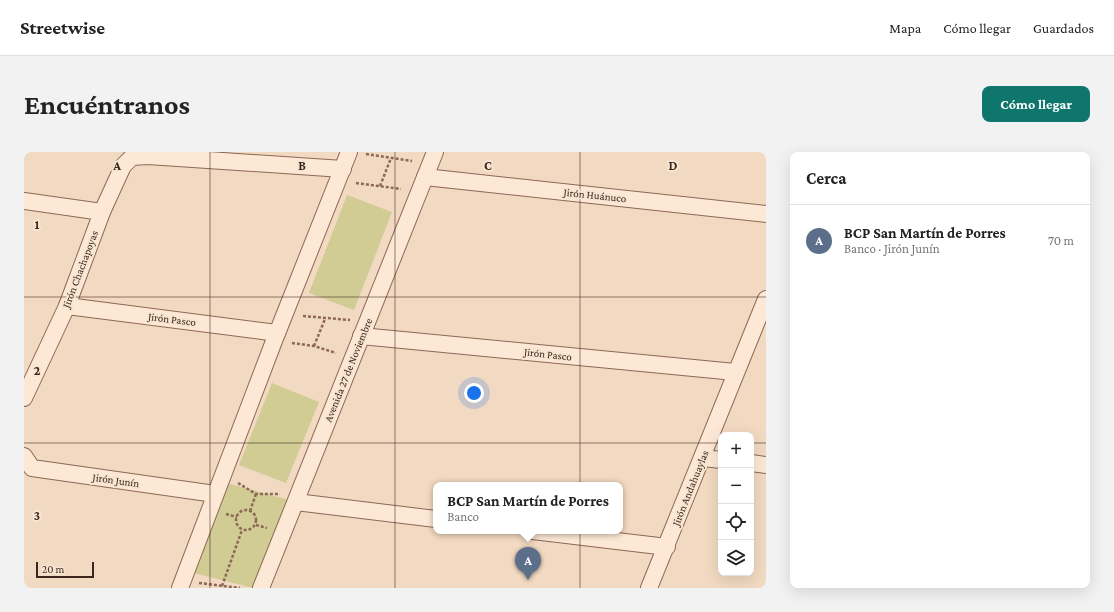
<!DOCTYPE html>
<html lang="es">
<meta charset="utf-8">
<style>
:root{--surface:#fff;--page:#f2f2f2;--text:#222;--muted:#767676;--line:#e0e0e0;--accent:#0f766e}
body{margin:0;font-family:"Crimson Pro",serif;background:var(--page);color:var(--text)}
.controls{position:absolute;right:12px;bottom:12px;display:grid;overflow:hidden;border-radius:8px;box-shadow:0 4px 16px #0002}
.controls button{width:36px;height:36px;display:grid;place-items:center;padding:0;border:0;border-bottom:1px solid var(--line);background:var(--surface);color:var(--text);font:20px sans-serif}
.scale{position:absolute;left:12px;bottom:10px;width:58px;box-sizing:border-box;padding-left:4px;border:2px solid #3c251c;border-top:0;font-size:11px;line-height:14px;white-space:nowrap;color:#3c251c;-webkit-text-stroke:3px #f8e5d1;paint-order:stroke}
.you{position:absolute;left:450px;top:241px;width:14px;height:14px;margin:-10px;border:3px solid #fff;border-radius:50%;background:#1a73e8;box-shadow:0 0 0 6px #1a73e833}
.badge{display:grid;place-items:center;width:26px;height:26px;border-radius:50%;background:var(--accent);color:#fff;font-size:13px;font-weight:700}
.pin{position:absolute;translate:-50% -33px;filter:drop-shadow(0 1px 2px #0008)}
.pin::after{content:'';position:absolute;top:21px;width:14px;height:12px;background:inherit;clip-path:polygon(0 0,100% 0,50% 100%)}
.popup{position:absolute;left:409px;top:330px;width:190px;height:52px;box-sizing:border-box;display:grid;place-content:center;border-radius:8px;background:var(--surface);filter:drop-shadow(0 1px 3px #0005);font-size:13px;white-space:nowrap;color:var(--muted)}
.popup b{font-size:15px;color:var(--text)}
.popup::after{content:'';position:absolute;left:50%;top:100%;margin-left:-8px;border:8px solid transparent;border-top-color:var(--surface)}
.list{margin:0;padding:0;list-style:none}
h2{display:flex;justify-content:space-between;align-items:center;height:52px;margin:0;padding:0 16px;font-size:17px}
h2 small{font-size:13px;font-weight:400;color:var(--muted)}
.list li{display:grid;grid-template-columns:26px 1fr auto;gap:12px;align-items:center;box-sizing:border-box;height:72px;padding:0 16px;border-top:1px solid var(--line)}
.list b{display:block;font-size:15px;white-space:nowrap}
.list p{margin:0;font-size:13px;white-space:nowrap;color:var(--muted)}
.list em{font-size:13px;font-style:normal;color:var(--muted)}
.icon{flex:none;width:22px;height:22px;fill:none;stroke:currentColor;stroke-width:2;stroke-linecap:round;stroke-linejoin:round}
.map{position:relative;flex:none;width:742px;height:436px;overflow:hidden;border-radius:8px}
header{display:flex;align-items:center;gap:24px;box-sizing:border-box;height:56px;padding:0 20px;background:var(--surface);border-bottom:1px solid var(--line)}
header strong{font-size:19px}
nav{display:flex;gap:22px;margin-inline-start:auto;font-size:14px}
.intro{display:flex;align-items:center;justify-content:space-between;box-sizing:border-box;height:96px;padding:0 24px}
h1{margin:0;font-size:28px}
.button{padding:10px 18px;border-radius:8px;background:var(--accent);color:#fff;font-size:14px;font-weight:700}
main{display:flex;gap:24px;padding:0 24px}
aside{flex:1;background:var(--surface);border-radius:8px;box-shadow:0 4px 16px #0002}
.map>svg:first-child{display:block}
</style>
<header>
<strong>Streetwise</strong>
<nav><a>Mapa</a><a>Cómo llegar</a><a>Guardados</a></nav>
</header>
<div class="intro"><h1>Encuéntranos</h1><a class="button">Cómo llegar</a></div>
<main>
<div class="map">
<svg width="742" height="436" viewBox="0 0 742 436">
<rect width="100%" height="100%" fill="#f2d9c1"/>
<g fill="#d1cb94">
<path d="M323,43L368,60L330,158L285,141Z"/>
<path d="M248,231L295,250L262,331L215,313Z"/>
<path d="M202,331L265,348L229,436L170,421Z"/>
</g>
<g fill="none" stroke-linecap="round" stroke-linejoin="round">
<g stroke="#8d6857" stroke-width="18">
<g id="street">
<path d="M401,25L742,62"/>
<path d="M0,49L78,60"/>
<path d="M43,154L253,181"/>
<path d="M337,184L711,220"/>
<path d="M0,246L43,154L78,60L99,14L108,5L124,4L319,17"/>
<path d="M0,304L8,316L191,342"/>
<path d="M679,306L697,308"/>
<path d="M727,311L742,313"/>
<path d="M272,350L412,367"/>
<path d="M509,379L643,395"/>
<path d="M156,436L250,189L325,0"/>
<path d="M237,436L411,0"/>
<path d="M625,436L742,147"/>
</g>
</g>
<g stroke="#8d6857" stroke-width="2.5" stroke-dasharray="3 2" stroke-linecap="butt">
<path d="M342,2L388,9"/>
<path d="M332,31L377,37"/>
<path d="M356,34L367,6"/>
<path d="M279,164L326,168"/>
<path d="M268,191L290,194L312,201"/>
<path d="M290,194L301,167"/>
<path d="M214,331L232,342H256"/>
<circle cx="222" cy="368" r="10"/>
<path d="M226,359L232,342"/>
<path d="M202,362L213,365"/>
<path d="M232,373L243,376"/>
<path d="M175,431L216,436"/>
<path d="M198,434L218,378"/>
</g>
<use href="#street" stroke="#fce8d5" stroke-width="16"/>
</g>
<path fill="none" stroke="#3c251c" stroke-width="1" stroke-opacity="0.55" d="M186,0V436M371,0V436M556,0V436M0,145H742M0,291H697M727,291H742"/>
<g text-anchor="middle" stroke-width="4" stroke-linejoin="round" paint-order="stroke">
<g font-size="11" fill="#3c251c" stroke="#f8e5d1">
<text transform="translate(571 43) rotate(6)" y="4">Jirón Huánuco</text>
<text transform="translate(56 117) rotate(-69)" y="4">Jirón Chachapoyas</text>
<text transform="translate(148 167) rotate(7)" y="4">Jirón Pasco</text>
<text transform="translate(524 202) rotate(6)" y="4">Jirón Pasco</text>
<text transform="translate(324 218) rotate(-68)" y="4">Avenida 27 de Noviembre</text>
<text transform="translate(92 328) rotate(8)" y="4">Jirón Junín</text>
<text transform="translate(666 336) rotate(-68)" y="4">Jirón Andahuaylas</text>
</g>
</g>
<g font-size="13" text-anchor="middle" font-weight="bold" fill="#3c251c" stroke="#f8e5d1" stroke-width="4" stroke-linejoin="round" paint-order="stroke">
<text x="93" y="18">A</text>
<text x="278" y="18">B</text>
<text x="464" y="18">C</text>
<text x="649" y="18">D</text>
<text x="13" y="77">1</text>
<text x="13" y="223">2</text>
<text x="13" y="368">3</text>
</g>
</svg>
<div class="controls">
<button>+</button>
<button>−</button>
<button><svg class="icon" aria-label="locate" viewBox="0 0 24 24"><circle cx="12" cy="12" r="6"/><path d="M12 2v4M12 18v4M2 12h4M18 12h4"/></svg></button>
<button><svg class="icon" aria-label="layers" viewBox="0 0 24 24"><path d="M12 4l9 5-9 5-9-5zM3 14l9 5 9-5"/></svg></button>
</div>
<div class="scale">20 m</div>
<div class="you"></div>
<div class="pin badge" style="left:504px;top:428px;background:#5c6f8a">A</div>
<div class="popup"><b>BCP San Martín de Porres</b>Banco</div>
</div>
<aside>
<h2>Cerca<small></small></h2>
<ul class="list">
<li><span class="badge" style="background:#5c6f8a">A</span><div><b>BCP San Martín de Porres</b><p>Banco · Jirón Junín</p></div><em>70 m</em></li>
</ul>
</aside>
</main>
